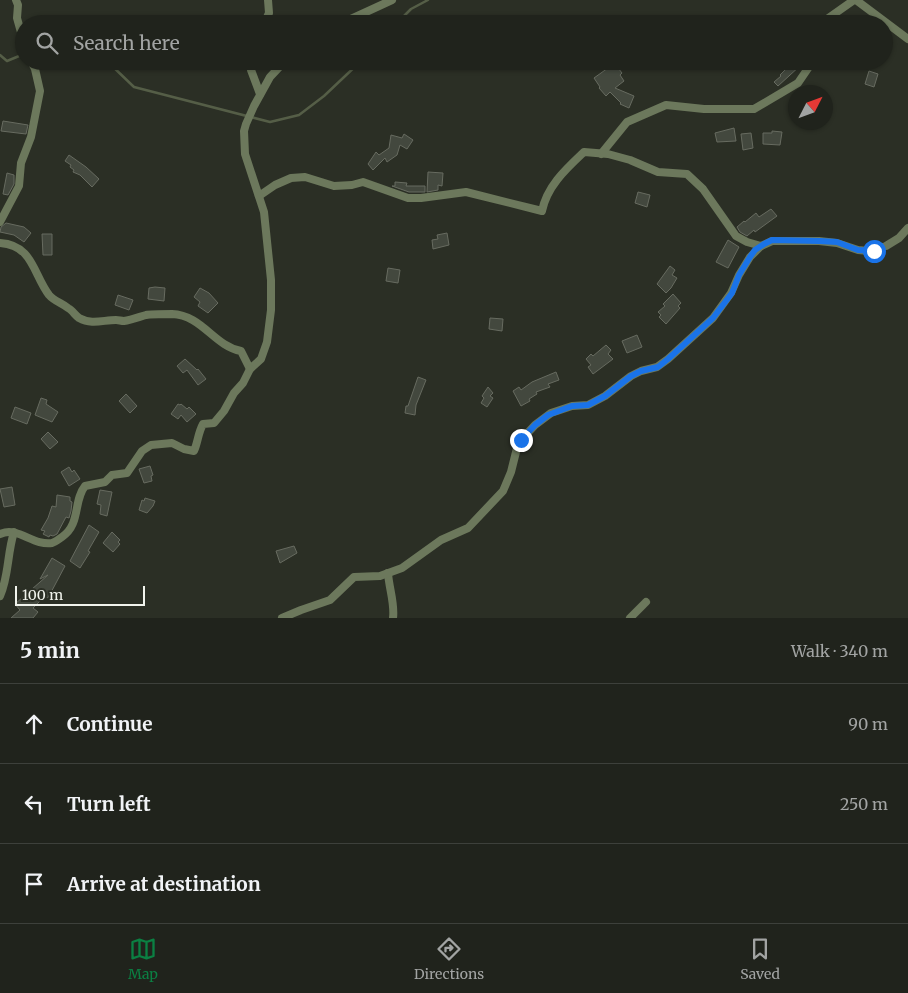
<!DOCTYPE html>
<meta charset="utf-8">
<style>
:root{--surface:#20231c;--page:#2d2f29;--text:#f1f3f6;--muted:#a2a4a3;--line:#3d403b;--accent:#0b8043}
body{margin:0;font-family:Merriweather,serif;background:var(--page);color:var(--text)}
.compass{position:absolute;left:788px;top:85px;width:45px;height:45px;border-radius:50%;background:var(--surface);box-shadow:0 1px 4px #0004;rotate:48deg}
.scale{position:absolute;left:15px;bottom:12px;width:130px;box-sizing:border-box;padding-left:5px;border:2px solid #f1f4ed;border-top:0;font-size:14px;line-height:18px;white-space:nowrap;color:#f1f4ed;-webkit-text-stroke:4px #2b2f25;paint-order:stroke}
.stop{position:absolute;width:15px;height:15px;margin:-11px;border:4px solid #1a73e8;border-radius:50%;background:#fff}
.stop.end{background:#1a73e8;border-color:#fff;box-shadow:0 1px 5px #0008}
.list{margin:0;padding:0;list-style:none}
h2{display:flex;justify-content:space-between;align-items:center;height:65px;margin:0;padding:0 20px;font-size:21px}
h2 small{font-size:16px;font-weight:400;color:var(--muted)}
.list li{display:grid;grid-template-columns:32px 1fr auto;gap:15px;align-items:center;box-sizing:border-box;height:80px;padding:0 20px;border-top:1px solid var(--line)}
.list b{display:block;font-size:19px;white-space:nowrap}
.list em{font-size:16px;font-style:normal;color:var(--muted)}
.icon{flex:none;width:28px;height:28px;fill:none;stroke:currentColor;stroke-width:2;stroke-linecap:round;stroke-linejoin:round}
.map{position:relative;flex:none;width:908px;height:618px;overflow:hidden}
.search{position:absolute;background:var(--surface);box-shadow:0 1px 4px #0004;left:15px;right:15px;top:15px;height:55px;display:flex;align-items:center;gap:12px;box-sizing:border-box;padding:0 18px;border-radius:28px;color:var(--muted);font-size:19px}
.sheet{height:305px;background:var(--surface)}
nav{display:flex;justify-content:space-around;align-items:center;box-sizing:border-box;height:70px;border-top:1px solid var(--line);background:var(--surface);font-size:14px;color:var(--muted)}
nav a{display:grid;justify-items:center;gap:2px}
nav .on{color:var(--accent)}
.map>svg:first-child{display:block}
</style>
<div class="map">
<svg width="908" height="618" viewBox="0 0 908 618">
<rect width="100%" height="100%" fill="#2b2f25"/>
<g fill="none" stroke-linecap="round" stroke-linejoin="round">
<g stroke="#555e47" stroke-width="2.5">
<path d="M396,24L411,9L428,0"/>
<path d="M0,55L7,61L24,54"/>
<path d="M101,61L109,63L134,87L270,122L299,115L324,96L361,61"/>
</g>
</g>
<g fill="#43483e" stroke="#676b60">
<path d="M794,61L801,65L778,86L774,82L781,76L780,75Z"/>
<path d="M615,64L622,73L620,75L624,81L615,88L634,96L629,108L620,104L621,103L610,92L606,96L599,88L600,87L594,78L608,68L609,70Z"/>
<path d="M869,71L878,74L874,87L865,84Z"/>
<path d="M3,121L28,125L26,134L1,131Z"/>
<path d="M734,128L736,141L717,142L715,133Z"/>
<path d="M772,131L782,132L780,145L763,144V133H772Z"/>
<path d="M751,133L753,148L743,150L741,134Z"/>
<path d="M404,134L413,140L407,149L400,145L397,155L387,162L385,158L373,170L368,164L376,152L379,155L389,148L391,135L402,138Z"/>
<path d="M69,155L86,167L99,179L92,187L80,175L73,172L74,170L70,167L71,165L65,161Z"/>
<path d="M428,172L443,173L442,186L438,185V190L427,192Z"/>
<path d="M7,173L14,175V184L8,195L3,194Z"/>
<path d="M395,182L407,183L406,186H425V192H409L392,186H395Z"/>
<path d="M638,192L650,195L647,207L635,203Z"/>
<path d="M771,209L777,216L755,232L754,230L747,236L740,232L737,227L744,221L745,222L756,213L759,217Z"/>
<path d="M6,223L24,227L31,233L24,242L14,235L0,232L1,227Z"/>
<path d="M447,233L449,245L433,249L432,240L438,239L437,235Z"/>
<path d="M42,234H52V255H43Z"/>
<path d="M728,240L739,247L728,268L716,262Z"/>
<path d="M670,266L675,270L672,275L677,278L671,288L666,293L657,284Z"/>
<path d="M388,268L400,270L398,283L386,281Z"/>
<path d="M155,287L165,288L164,301L148,299L149,288Z"/>
<path d="M200,288L209,293L218,303L208,313L198,306L200,302L194,297Z"/>
<path d="M673,294L681,303L678,306L680,308L666,324L659,317L661,315L658,312L665,306L663,304Z"/>
<path d="M118,295L133,300L129,310L115,305Z"/>
<path d="M490,318L503,319L502,331L489,329Z"/>
<path d="M637,335L642,347L627,353L622,341Z"/>
<path d="M606,345L611,350L608,354L613,359L593,374L588,367L591,365L586,359L591,354L593,356Z"/>
<path d="M185,359L197,370L198,369L206,379L198,385L187,370L183,373L177,366Z"/>
<path d="M556,372L559,380L548,384L550,387L536,392L537,394L529,399L530,401L521,406L513,391L519,387L521,390L532,382Z"/>
<path d="M418,377L426,380L416,405L415,415L405,413L406,406H408Z"/>
<path d="M488,387L493,393L490,396L493,398L487,407L481,403L484,398L482,396Z"/>
<path d="M126,394L137,406L130,413L119,401Z"/>
<path d="M41,398L47,400L46,404L58,412L52,422L35,415Z"/>
<path d="M178,404L180,405L181,404L187,409L189,407L196,414L187,422L181,415L178,419L171,414Z"/>
<path d="M15,407L31,413L27,424L11,418Z"/>
<path d="M48,432L58,442L50,449L41,439Z"/>
<path d="M150,466L153,475L151,476L152,481L144,483L139,469Z"/>
<path d="M69,467L72,472L74,470L80,479L69,486L61,472Z"/>
<path d="M12,487L15,505L4,507L0,489Z"/>
<path d="M100,490L112,492L107,516L100,514L101,505L97,504Z"/>
<path d="M57,495L70,497V501L72,502L71,511L69,518L66,517L57,534L53,536L50,535L49,537L43,534L45,531L41,530L48,518L52,506L56,507Z"/>
<path d="M145,498L155,501L153,506L147,513L139,510L142,500L144,501Z"/>
<path d="M89,525L99,532L88,551L90,552L80,568L70,561Z"/>
<path d="M112,532L120,540L118,542L120,544L113,552L103,543Z"/>
<path d="M294,546L297,553L280,563L276,551Z"/>
<path d="M52,558L65,566L48,598L45,596L33,608L38,612L33,618H11L20,610L15,604L48,575L40,579Z"/>
</g>
<g fill="none" stroke-linecap="round" stroke-linejoin="round">
<g stroke="#6c785c" stroke-width="8">
<path d="M16,0L18,5L17,18L24,43"/>
<path d="M856,0L908,39"/>
<path d="M264,24L269,13L268,0"/>
<path d="M340,24L392,0"/>
<path d="M820,24L854,0"/>
<path d="M253,61L251,70L260,94"/>
<path d="M601,154L627,122L666,105L704,109H754L798,83L813,61"/>
<path d="M259,196L275,185L291,178L305,177L334,186L352,185L363,182L408,198H421L466,192L542,211C547,186 566,169 584,152L608,154L630,160L658,172L687,174L703,189L736,236L747,242L761,246"/>
<path d="M0,222L19,186L21,163L31,137L40,91L35,69L31,61"/>
<path d="M0,243C33,245 33,274 49,295C54,301 62,303 68,308C72,310 75,315 79,318C92,325 103,320 116,320C119,320 121,321 124,321C131,320 139,317 146,315C151,314 167,314 172,314C202,315 214,346 241,351L250,369L261,359L267,342L271,310V280L264,212L245,154L244,131L246,124L254,106L270,77L285,61"/>
<path d="M0,534C18,526 33,546 52,543C55,542 59,539 62,537C81,524 73,501 85,486L105,482L112,475L127,473L142,451L151,445L172,443L184,449L194,451C198,442 198,433 203,424L214,423L224,411L234,393L243,383L250,369"/>
<path d="M388,573C389,588 395,604 393,618"/>
<path d="M0,596C9,576 7,554 14,532"/>
<path d="M282,618L301,610L330,600L354,577L380,576L402,568L441,540L468,528L503,491L511,472L517,448L521,440L535,425L551,413L572,406L588,405L605,396L631,376L641,371L657,367L668,359L713,318L731,293L739,275L750,257L761,246L772,241H819L837,243L858,250L869,251L886,246L899,238L908,228"/>
<path d="M630,618L646,602"/>
</g>
</g>
<g fill="none" stroke-linecap="round" stroke-linejoin="round">
<path stroke="#1a73e8" stroke-width="6" d="M521,440L535,425L548,415L572,406L588,405L605,396L631,376L641,371L658,367L668,359L713,318L732,293L739,275L750,257L755,250L764,244L772,240L820,241L837,242L858,250L874,251"/>
</g>
</svg>
<svg class="compass" viewBox="-18 -18 36 36"><path d="M0-13l5 13h-10z" fill="#e53935"/><path d="M0 13l5-13h-10z" fill="#a2a4a3"/></svg>
<div class="scale">100 m</div>
<div class="stop" style="left:874px;top:251px"></div>
<div class="stop end" style="left:521px;top:440px"></div>
<div class="search"><svg class="icon" aria-label="search" viewBox="0 0 24 24"><circle cx="10" cy="10" r="6"/><path d="M15 15l6 6"/></svg>Search here</div>
</div>
<section class="sheet">
<h2>5 min<small>Walk · 340 m</small></h2>
<ul class="list">
<li><svg class="icon" aria-label="ahead" viewBox="0 0 24 24"><path d="M12 20V5M6 11l6-6 6 6"/></svg><div><b>Continue</b></div><em>90 m</em></li>
<li><svg class="icon" aria-label="left" viewBox="0 0 24 24"><path d="M17 20v-9H6M10 6l-5 5 5 5"/></svg><div><b>Turn left</b></div><em>250 m</em></li>
<li><svg class="icon" aria-label="arrive" viewBox="0 0 24 24"><path d="M6 21V4h12l-3 4 3 4H6"/></svg><div><b>Arrive at destination</b></div></li>
</ul>
</section>
<nav>
<a class="on"><svg class="icon" aria-label="map" viewBox="0 0 24 24"><path d="M3 6l6-2 6 2 6-2v14l-6 2-6-2-6 2zM9 4v14M15 6v14"/></svg>Map</a>
<a><svg class="icon" aria-label="directions" viewBox="0 0 24 24"><path d="M12 3l9 9-9 9-9-9zM9 14v-3h6M13 9l2 2-2 2"/></svg>Directions</a>
<a><svg class="icon" aria-label="saved" viewBox="0 0 24 24"><path d="M7 4h10v16l-5-4-5 4z"/></svg>Saved</a>
</nav>
